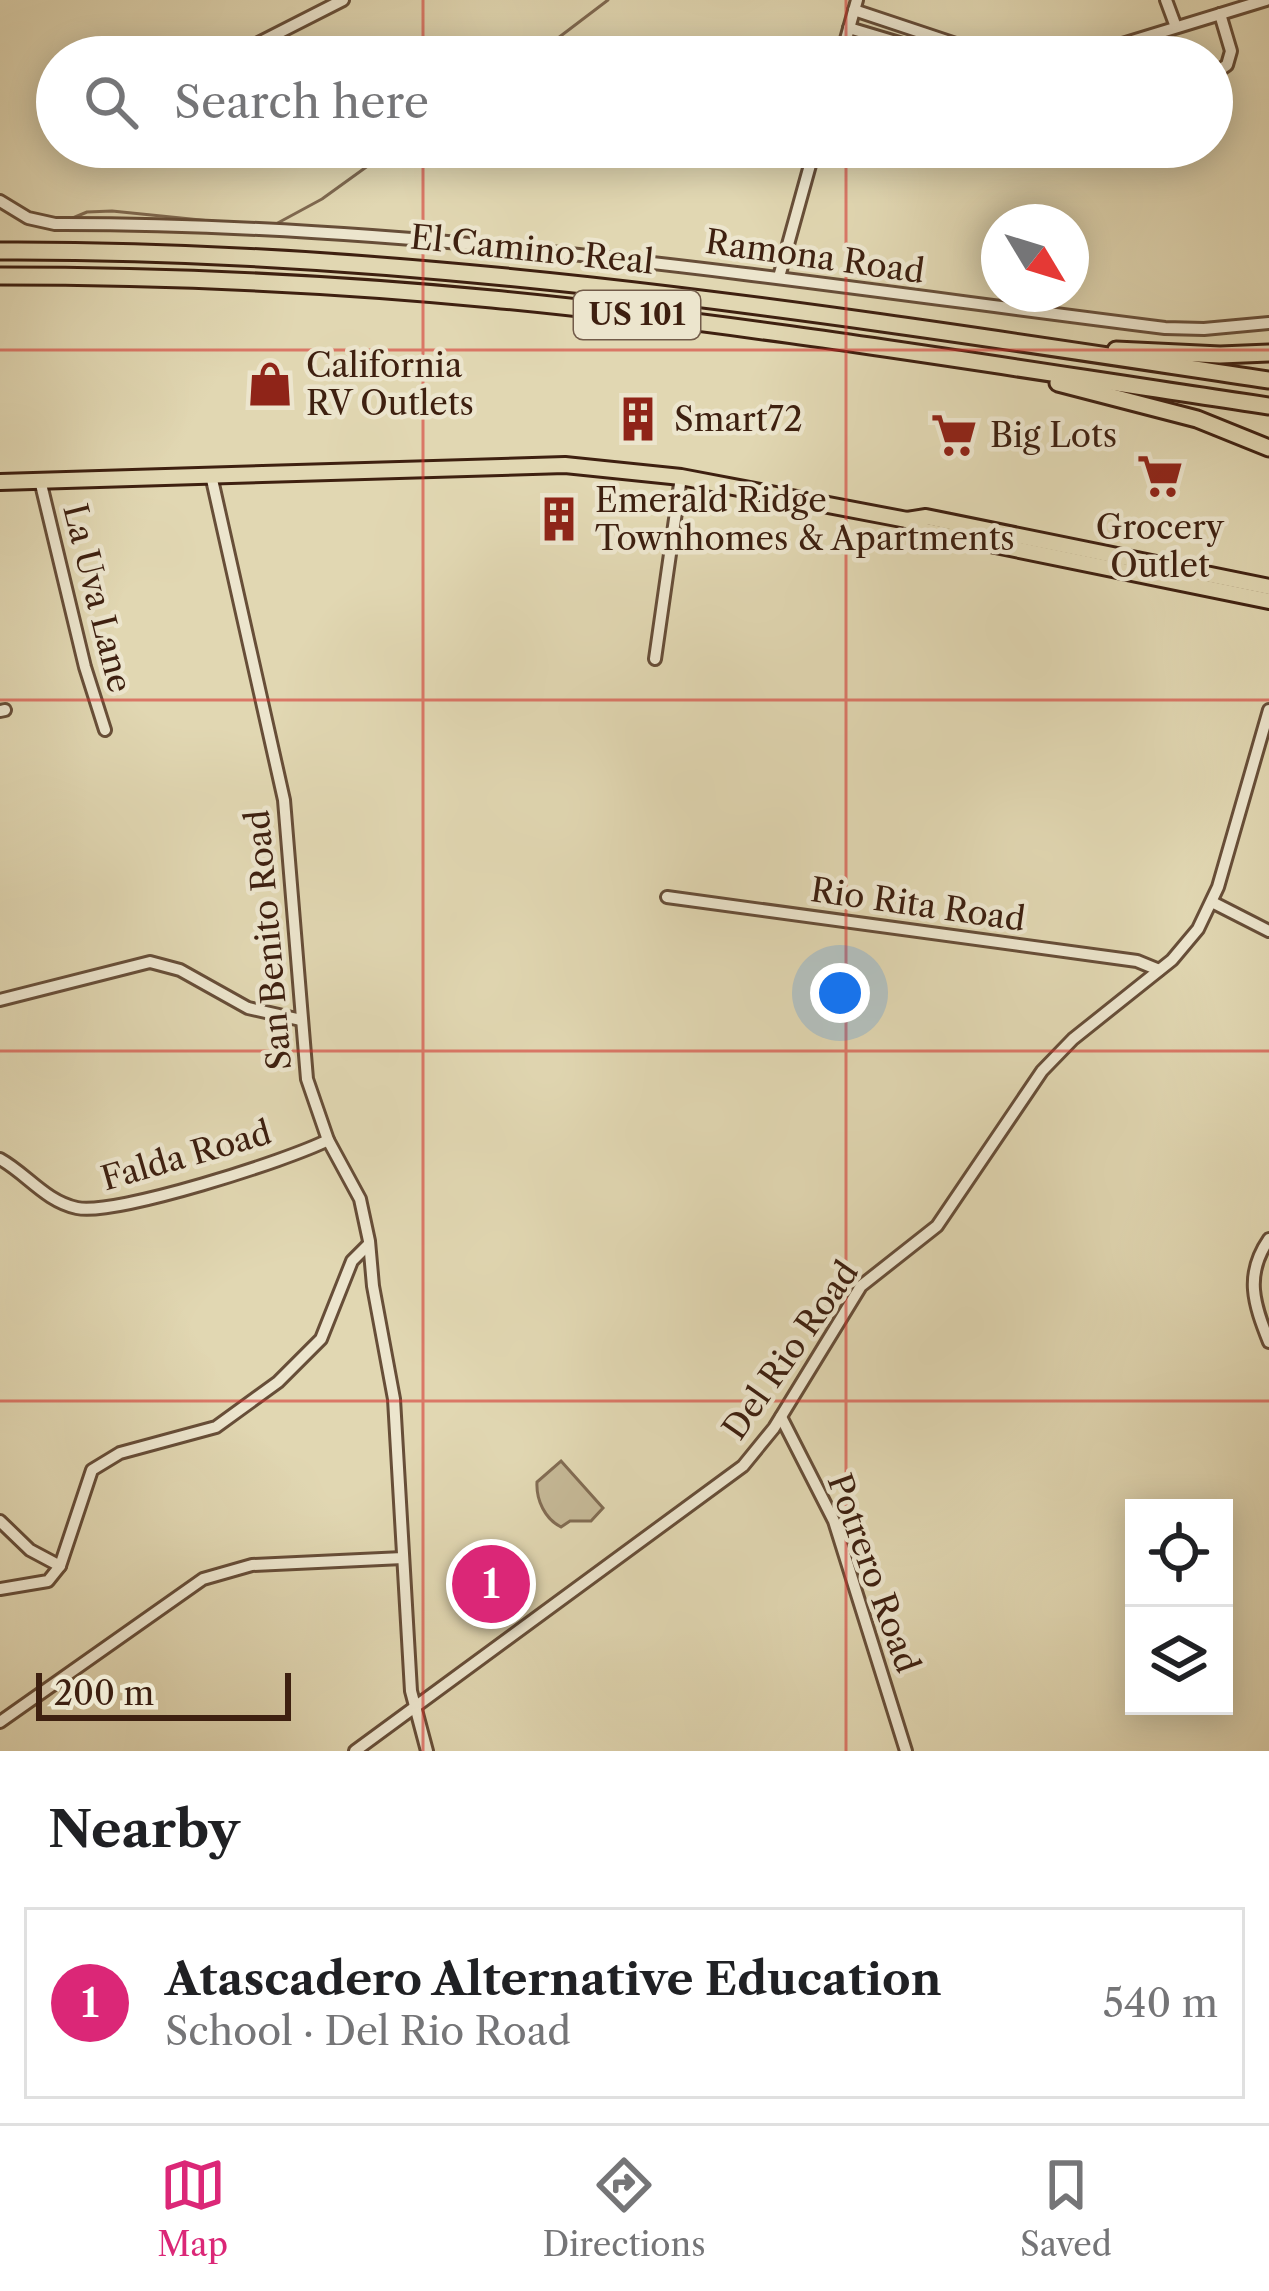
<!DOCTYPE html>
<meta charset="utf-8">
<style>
:root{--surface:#fff;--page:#f6f6f6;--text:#202124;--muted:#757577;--line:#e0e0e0;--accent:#db2777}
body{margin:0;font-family:"Libre Caslon Text",serif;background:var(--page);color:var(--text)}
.controls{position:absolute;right:36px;bottom:36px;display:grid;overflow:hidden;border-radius:0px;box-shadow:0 6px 30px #0003}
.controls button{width:108px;height:108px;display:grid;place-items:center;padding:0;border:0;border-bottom:3px solid var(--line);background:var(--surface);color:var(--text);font:60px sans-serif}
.compass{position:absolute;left:981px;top:204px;width:108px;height:108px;border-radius:50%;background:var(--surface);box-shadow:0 6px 30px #0003;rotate:128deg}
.scale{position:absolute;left:36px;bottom:30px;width:255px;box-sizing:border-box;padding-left:12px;border:6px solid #3e2010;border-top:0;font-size:33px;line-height:42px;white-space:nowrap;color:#3e2010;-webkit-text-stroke:9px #ece5cd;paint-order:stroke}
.you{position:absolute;left:840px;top:993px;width:42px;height:42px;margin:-30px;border:9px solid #fff;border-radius:50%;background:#1a73e8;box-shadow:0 0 0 18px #1a73e833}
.badge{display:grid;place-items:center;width:78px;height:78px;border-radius:50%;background:var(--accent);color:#fff;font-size:39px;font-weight:700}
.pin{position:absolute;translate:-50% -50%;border:6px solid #fff;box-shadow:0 3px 12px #0006}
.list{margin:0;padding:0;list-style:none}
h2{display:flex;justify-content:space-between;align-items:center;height:156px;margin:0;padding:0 48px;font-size:51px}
h2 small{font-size:39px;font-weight:400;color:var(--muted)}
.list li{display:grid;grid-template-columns:78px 1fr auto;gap:36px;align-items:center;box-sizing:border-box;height:192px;margin:0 24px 24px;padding:0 24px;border:3px solid var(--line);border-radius:0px}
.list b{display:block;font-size:45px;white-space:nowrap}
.list p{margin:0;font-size:39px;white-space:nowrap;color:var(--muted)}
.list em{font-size:39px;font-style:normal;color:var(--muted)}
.icon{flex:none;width:66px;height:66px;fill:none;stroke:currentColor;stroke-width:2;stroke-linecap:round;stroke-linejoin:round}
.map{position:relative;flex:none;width:1269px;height:1751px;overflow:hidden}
.search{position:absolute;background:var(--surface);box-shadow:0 6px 30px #0003;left:36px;right:36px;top:36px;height:132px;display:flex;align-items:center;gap:30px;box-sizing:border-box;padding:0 42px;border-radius:66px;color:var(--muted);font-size:45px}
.sheet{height:372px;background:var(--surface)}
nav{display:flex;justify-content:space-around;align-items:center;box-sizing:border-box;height:168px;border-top:3px solid var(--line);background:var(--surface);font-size:33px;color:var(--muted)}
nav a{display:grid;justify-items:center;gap:6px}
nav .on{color:var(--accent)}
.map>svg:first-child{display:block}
</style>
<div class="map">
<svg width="1269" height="1751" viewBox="0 0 1269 1751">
<rect width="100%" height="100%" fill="#e1d7b2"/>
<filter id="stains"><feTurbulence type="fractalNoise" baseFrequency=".00167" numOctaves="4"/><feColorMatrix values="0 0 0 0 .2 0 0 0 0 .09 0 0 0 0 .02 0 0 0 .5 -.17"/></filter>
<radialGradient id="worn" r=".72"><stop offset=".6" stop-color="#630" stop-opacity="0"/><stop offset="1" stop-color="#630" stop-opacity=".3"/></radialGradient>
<path fill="#c5b896" stroke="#826c53" stroke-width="3" d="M561,1461L603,1508L591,1521H570L561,1527C545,1519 536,1500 537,1482Z"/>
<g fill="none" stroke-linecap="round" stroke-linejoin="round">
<g stroke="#7f6950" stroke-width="3">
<path d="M533,57L608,0"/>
<path d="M68,220L87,212L112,211L230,223"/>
<path d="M274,225L322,199L394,147"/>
</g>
<g stroke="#674e38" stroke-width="16">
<g id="minor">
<path d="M1166,0L1176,27"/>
<path d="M854,10L995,57"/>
<path d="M849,28L946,57"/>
<path d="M231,57L343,0"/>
<path d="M841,57L857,0"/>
<path d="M1080,57L1266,0"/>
<path d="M1212,75L1227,65L1231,51L1220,14"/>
<path d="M0,201L28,218L55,224C428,223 796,282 1165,328L1204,329L1269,323"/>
<path d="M779,277L815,147"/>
<path d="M211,475L284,800L307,1079L328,1140L360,1199L369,1241L373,1286L394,1399L411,1691L427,1751"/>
<path d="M40,480L85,667L105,730"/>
<path d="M655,659L681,477"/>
<path d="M0,711L5,710"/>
<path d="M667,897L1137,961L1159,970"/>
<path d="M1212,902L1269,931"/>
<path d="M0,1000L150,962L180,970L248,1008L301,1020"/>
<path d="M0,1159C27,1174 45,1201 77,1208C115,1216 289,1160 328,1140"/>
<path d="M1269,1239C1244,1275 1254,1304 1269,1342"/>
<path d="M781,1417L834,1521L906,1751"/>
<path d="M0,1521L30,1550L60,1566"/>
<path d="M0,1589L48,1581L60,1566L92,1470L120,1453L216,1427L278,1382L321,1339L352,1261L369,1244"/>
<path d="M0,1722L203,1579L252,1565L403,1558"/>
<path d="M355,1751L743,1466L774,1428L861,1286L937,1226L1042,1071L1073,1039L1172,960L1198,929L1218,887L1269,710"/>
</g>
</g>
<g stroke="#3e2010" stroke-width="20">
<g id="major">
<path d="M0,482L565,465L681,477L907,520L922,530L1269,601"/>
<path d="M907,520L926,517L1269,587"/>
</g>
</g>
<g stroke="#3e2010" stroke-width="21">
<g id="highway">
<path d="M0,251C429,249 846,317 1269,380"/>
<path d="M0,276C164,276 328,283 492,299C752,324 1011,368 1269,406"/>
<path d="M1116,350L1220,355L1269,353"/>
<path d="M1058,383L1197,419L1269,448"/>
</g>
</g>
<use href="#minor" stroke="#ece5cd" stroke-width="10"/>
<use href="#major" stroke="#e1d7b2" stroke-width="14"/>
<use href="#highway" stroke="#e1d7b2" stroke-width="15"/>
</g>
<path fill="none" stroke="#d62828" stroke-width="3" stroke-opacity="0.55" d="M423,0V57M846,0V57M423,147V1751M846,147V1751M0,350H1269M0,700H1269M0,1051H1269M0,1401H1269"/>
<defs>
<g id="shop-bare" transform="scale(3.6)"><path d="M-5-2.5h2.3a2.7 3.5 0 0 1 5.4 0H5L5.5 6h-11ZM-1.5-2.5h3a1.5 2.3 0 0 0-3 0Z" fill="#8f2418" stroke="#ece5cd" stroke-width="2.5" paint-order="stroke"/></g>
<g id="building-bare" transform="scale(3.6)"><path d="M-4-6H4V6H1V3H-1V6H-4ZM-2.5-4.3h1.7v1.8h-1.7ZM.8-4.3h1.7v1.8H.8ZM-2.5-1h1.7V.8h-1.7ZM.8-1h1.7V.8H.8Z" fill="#8f2418" stroke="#ece5cd" stroke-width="2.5" paint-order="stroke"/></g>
<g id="supermarket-bare" transform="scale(3.6)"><path d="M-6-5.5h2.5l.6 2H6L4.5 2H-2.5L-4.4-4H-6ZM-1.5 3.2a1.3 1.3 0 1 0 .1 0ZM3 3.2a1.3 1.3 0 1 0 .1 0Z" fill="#8f2418" stroke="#ece5cd" stroke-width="2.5" paint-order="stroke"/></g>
</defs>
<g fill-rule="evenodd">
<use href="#shop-bare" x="270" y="384"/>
<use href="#building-bare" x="638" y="419"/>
<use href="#supermarket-bare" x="954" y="435"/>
<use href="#supermarket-bare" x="1160" y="476"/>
<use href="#building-bare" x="559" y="519"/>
</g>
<g text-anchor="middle" stroke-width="9" stroke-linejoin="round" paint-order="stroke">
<rect fill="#ece5cd" stroke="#725b49" stroke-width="3" x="574" y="291" width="126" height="48" rx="9"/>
<g font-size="30" font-weight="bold" fill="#3e2010">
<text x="637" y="325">US 101</text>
</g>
<g font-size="33" fill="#3e2010" stroke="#ece5cd">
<text transform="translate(532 249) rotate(6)" y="12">El Camino Real</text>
<text transform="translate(815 256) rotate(8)" y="12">Ramona Road</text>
<text transform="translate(98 598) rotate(76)" y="12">La Uva Lane</text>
<text transform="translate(918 904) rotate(8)" y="12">Rio Rita Road</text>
<text transform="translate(268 940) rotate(-95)" y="12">San Benito Road</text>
<text transform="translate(186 1155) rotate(-16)" y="12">Falda Road</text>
<text transform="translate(790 1350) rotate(-55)" y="12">Del Rio Road</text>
<text transform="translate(874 1573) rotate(70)" y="12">Potrero Road</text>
</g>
<g font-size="33" fill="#3e2010" stroke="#ece5cd" text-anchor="start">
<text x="306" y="377">California<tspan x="306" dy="38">RV Outlets</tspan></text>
<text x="674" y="431">Smart72</text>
<text x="990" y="447">Big Lots</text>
<text x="595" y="512">Emerald Ridge<tspan x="595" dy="38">Townhomes &amp; Apartments</tspan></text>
<text x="1160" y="539" text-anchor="middle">Grocery<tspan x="1160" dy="38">Outlet</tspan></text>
</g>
</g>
<rect width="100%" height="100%" filter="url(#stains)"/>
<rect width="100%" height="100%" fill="url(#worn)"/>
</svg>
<div class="controls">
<button><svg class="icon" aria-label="locate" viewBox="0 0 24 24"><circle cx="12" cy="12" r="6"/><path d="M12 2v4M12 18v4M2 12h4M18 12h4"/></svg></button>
<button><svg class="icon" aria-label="layers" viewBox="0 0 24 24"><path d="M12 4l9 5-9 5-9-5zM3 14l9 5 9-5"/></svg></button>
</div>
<svg class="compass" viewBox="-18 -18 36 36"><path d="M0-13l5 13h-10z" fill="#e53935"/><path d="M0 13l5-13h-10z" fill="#757577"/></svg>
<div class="scale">200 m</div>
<div class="you"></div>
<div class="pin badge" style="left:491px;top:1584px">1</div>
<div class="search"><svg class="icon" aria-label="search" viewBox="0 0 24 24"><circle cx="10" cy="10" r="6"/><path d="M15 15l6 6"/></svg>Search here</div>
</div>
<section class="sheet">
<h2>Nearby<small></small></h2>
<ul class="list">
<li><span class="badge">1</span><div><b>Atascadero Alternative Education</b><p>School · Del Rio Road</p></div><em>540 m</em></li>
</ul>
</section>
<nav>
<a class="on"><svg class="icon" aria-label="map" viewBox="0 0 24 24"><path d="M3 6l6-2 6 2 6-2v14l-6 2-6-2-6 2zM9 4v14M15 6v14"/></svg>Map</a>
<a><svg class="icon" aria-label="directions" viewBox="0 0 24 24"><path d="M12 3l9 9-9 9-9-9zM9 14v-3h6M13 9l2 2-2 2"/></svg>Directions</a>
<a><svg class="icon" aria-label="saved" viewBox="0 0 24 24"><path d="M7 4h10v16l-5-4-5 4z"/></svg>Saved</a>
</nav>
